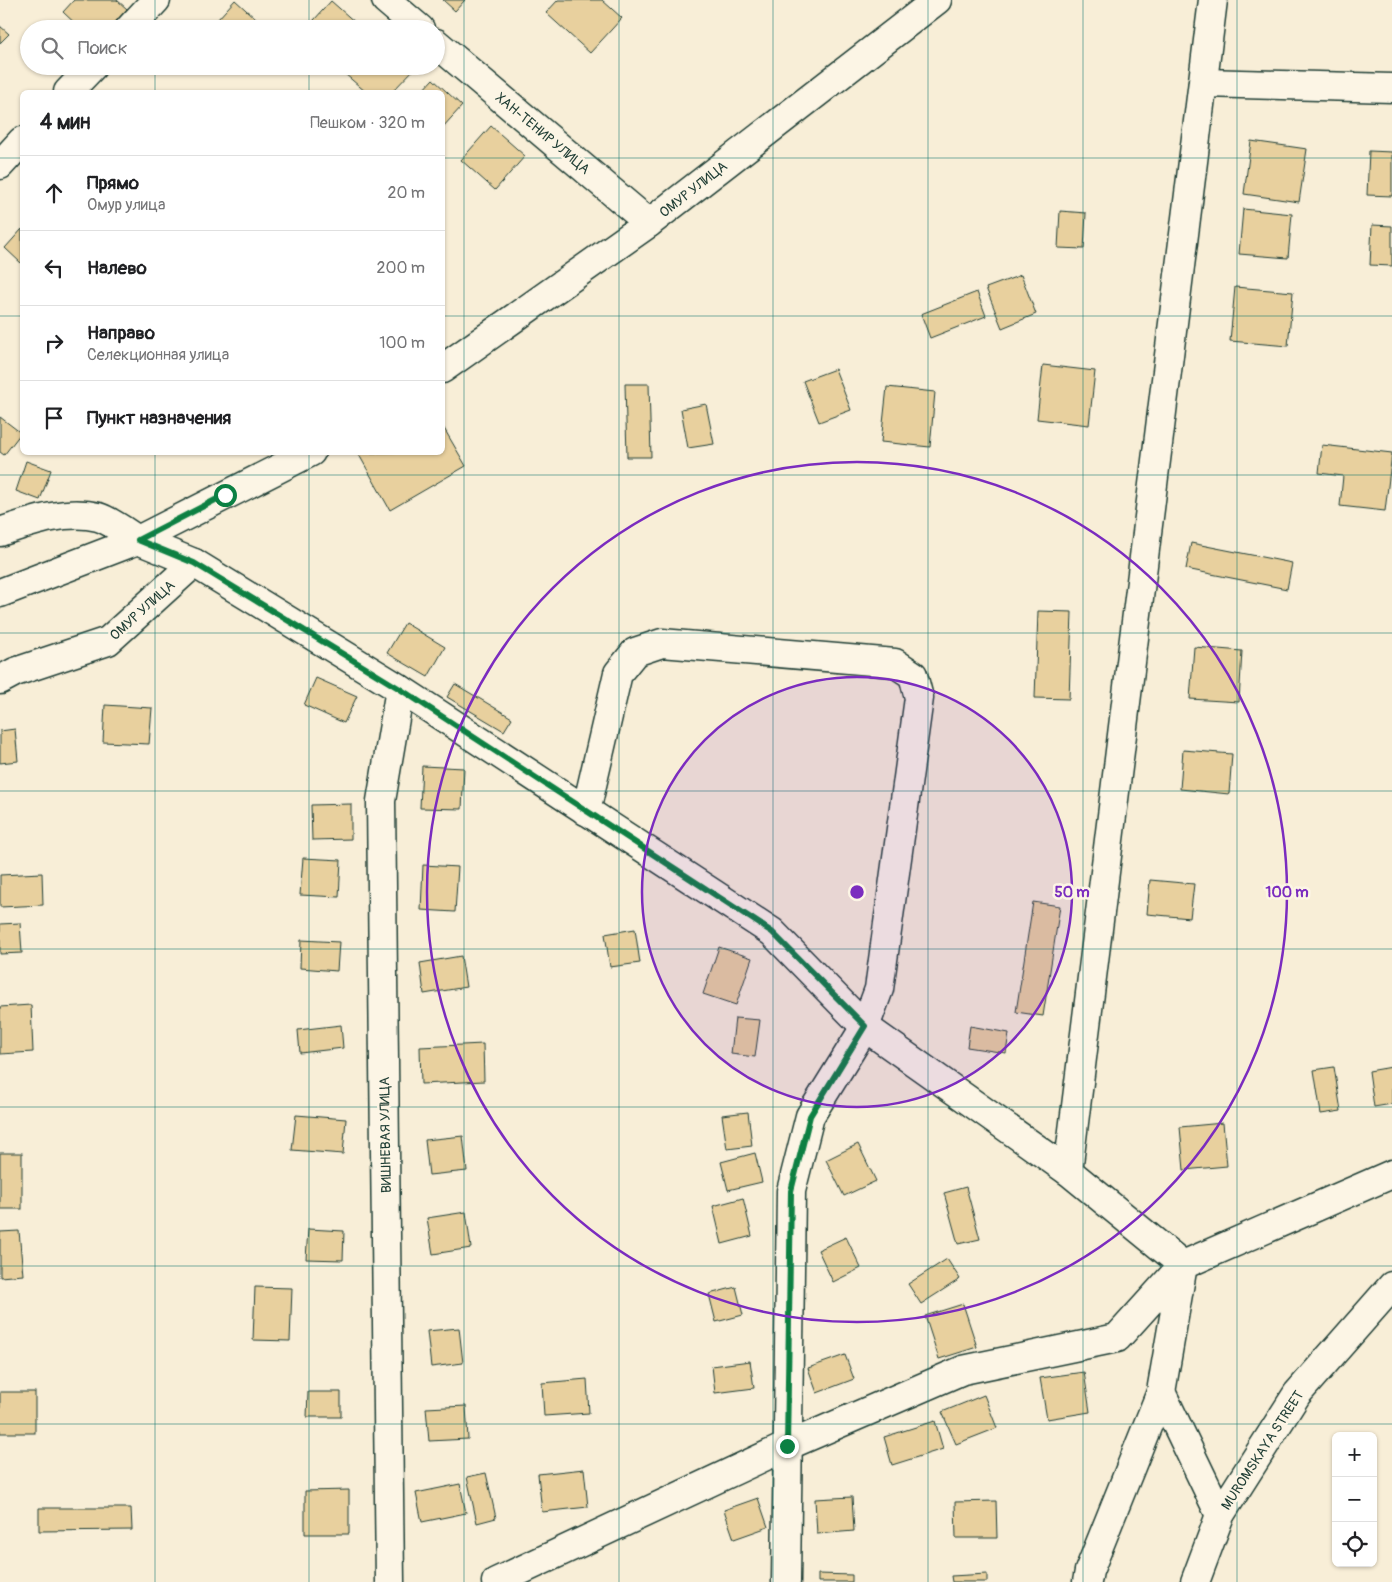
<!DOCTYPE html>
<html lang="ru">
<meta charset="utf-8">
<style>
:root{--surface:#fff;--page:#f6f6f6;--text:#202124;--muted:#757577;--line:#e0e0e0}
body{margin:0;font-family:Pangolin,sans-serif;background:var(--page);color:var(--text)}
.controls{position:absolute;right:15px;bottom:15px;display:grid;overflow:hidden;border-radius:8px;box-shadow:0 1px 4px #0004}
.controls button{width:45px;height:45px;display:grid;place-items:center;padding:0;border:0;border-bottom:1px solid var(--line);background:var(--surface);color:var(--text);font:25px sans-serif}
.stop{position:absolute;width:15px;height:15px;margin:-11px;border:4px solid #0b8043;border-radius:50%;background:#fff}
.stop.end{background:#0b8043;border-color:#fff;box-shadow:0 1px 5px #0008}
.list{margin:0;padding:0;list-style:none}
h2{display:flex;justify-content:space-between;align-items:center;height:65px;margin:0;padding:0 20px;font-size:21px}
h2 small{font-size:16px;font-weight:400;color:var(--muted)}
.list li{display:grid;grid-template-columns:32px 1fr auto;gap:15px;align-items:center;box-sizing:border-box;height:75px;padding:0 20px;border-top:1px solid var(--line)}
.list b{display:block;font-size:19px;white-space:nowrap}
.list p{margin:0;font-size:16px;white-space:nowrap;color:var(--muted)}
.list em{font-size:16px;font-style:normal;color:var(--muted)}
.icon{flex:none;width:28px;height:28px;fill:none;stroke:currentColor;stroke-width:2;stroke-linecap:round;stroke-linejoin:round}
.map{position:relative;flex:none;width:1392px;height:1582px;overflow:hidden}
.search{position:absolute;background:var(--surface);box-shadow:0 1px 4px #0004;left:20px;top:20px;width:425px;height:55px;display:flex;align-items:center;gap:12px;box-sizing:border-box;padding:0 18px;border-radius:28px;color:var(--muted);font-size:19px}
.panel{position:absolute;background:var(--surface);box-shadow:0 1px 4px #0004;left:20px;top:90px;width:425px;height:365px;border-radius:8px}
.map>svg:first-child{display:block}
</style>
<div class="map">
<svg width="1392" height="1582" viewBox="0 0 1392 1582">
<rect width="100%" height="100%" fill="#f8eed7"/>
<filter id="ink" filterUnits="userSpaceOnUse"><feTurbulence type="fractalNoise" baseFrequency=".02" numOctaves="2"/><feDisplacementMap in="SourceGraphic" scale="10" xChannelSelector="R" yChannelSelector="G"/><feConvolveMatrix kernelMatrix="1 2 1 2 8 2 1 2 1" color-interpolation-filters="sRGB"/></filter>
<g filter="url(#ink)">
<g fill="#e8d09e" stroke="#1f3d34">
<path d="M74,0H117L127,9L109,29H81L63,12Z"/>
<path d="M235,0L267,29H209Z"/>
<path d="M443,0H465L455,11Z"/>
<path d="M558,0H602L622,18L590,53L546,13Z"/>
<path d="M331,1L357,24L353,29H306Z"/>
<path d="M0,26L9,34L0,43Z"/>
<path d="M352,66H415L416,67L392,92H366L345,74Z"/>
<path d="M433,79L462,106L442,128V92H421Z"/>
<path d="M491,126L525,156L495,190L461,160Z"/>
<path d="M1251,141L1307,149L1299,202L1244,194Z"/>
<path d="M1369,151L1392,152V196L1367,195Z"/>
<path d="M1243,209L1292,214L1288,258L1239,254Z"/>
<path d="M1060,211L1086,213L1084,249L1058,248Z"/>
<path d="M1372,225L1392,226V266L1370,265Z"/>
<path d="M22,229V264L5,248Z"/>
<path d="M1021,275L1036,314L1002,328L986,288Z"/>
<path d="M1235,287L1293,292L1288,346L1230,341Z"/>
<path d="M977,292L986,316L930,338L921,314Z"/>
<path d="M1043,365L1095,371L1089,425L1037,419Z"/>
<path d="M835,369L851,410L819,422L803,381Z"/>
<path d="M625,384H649L651,457H627Z"/>
<path d="M887,387L935,392L930,447L881,442Z"/>
<path d="M706,404L714,444L688,448L681,409Z"/>
<path d="M0,417L21,433L4,455L0,452Z"/>
<path d="M442,425L466,466L390,510L358,453L442,452Z"/>
<path d="M1322,445L1392,453L1385,511L1340,506L1343,476L1319,473Z"/>
<path d="M26,461L51,470L40,500L16,491Z"/>
<path d="M1191,543L1292,563L1287,589L1186,569Z"/>
<path d="M1038,611L1072,612L1069,699L1035,698Z"/>
<path d="M405,623L445,647L428,677L387,653Z"/>
<path d="M1194,647L1242,651L1239,702L1190,699Z"/>
<path d="M316,678L357,696L344,723L304,705Z"/>
<path d="M455,684L512,718L504,731L447,697Z"/>
<path d="M105,705L152,708L149,744L103,742Z"/>
<path d="M15,729L18,761L0,763V731Z"/>
<path d="M1183,750L1232,754L1229,794L1180,789Z"/>
<path d="M422,766L464,768L462,809L420,808Z"/>
<path d="M351,804V839L312,840L311,805Z"/>
<path d="M303,858L341,860L339,897L300,895Z"/>
<path d="M423,865L458,867L455,912L421,910Z"/>
<path d="M42,873L43,905L0,907V875Z"/>
<path d="M1150,880L1194,884L1190,918L1147,914Z"/>
<path d="M1033,902L1060,906L1043,1016L1016,1012Z"/>
<path d="M20,923L22,953L0,954V924Z"/>
<path d="M635,929L640,963L610,967L605,934Z"/>
<path d="M301,940L339,942L337,971L300,968Z"/>
<path d="M719,947L752,958L736,1005L703,994Z"/>
<path d="M461,956L466,987L424,994L420,963Z"/>
<path d="M31,1005L33,1052L0,1054V1007Z"/>
<path d="M735,1018L760,1020L755,1057L731,1054Z"/>
<path d="M341,1025L343,1048L300,1053L298,1030Z"/>
<path d="M970,1026L1009,1033L1006,1053L967,1047Z"/>
<path d="M483,1044L484,1081L421,1084L420,1047Z"/>
<path d="M1334,1067L1341,1111L1321,1114L1314,1070Z"/>
<path d="M1392,1067V1104L1374,1107L1369,1071Z"/>
<path d="M748,1112L752,1146L727,1149L722,1115Z"/>
<path d="M296,1115L346,1119L343,1154L292,1150Z"/>
<path d="M1223,1123L1227,1166L1184,1170L1180,1127Z"/>
<path d="M463,1136L467,1171L429,1175L425,1140Z"/>
<path d="M858,1144L876,1181L844,1196L826,1160Z"/>
<rect x="0" y="1153" width="22" height="56"/>
<path d="M755,1153L762,1182L728,1190L721,1162Z"/>
<path d="M966,1187L980,1239L958,1244L944,1193Z"/>
<path d="M743,1198L752,1236L722,1244L713,1206Z"/>
<path d="M466,1212L471,1248L433,1254L427,1218Z"/>
<path d="M308,1229L344,1231L343,1260L306,1259Z"/>
<path d="M19,1231L23,1275L0,1277V1232Z"/>
<path d="M846,1237L861,1268L833,1282L818,1250Z"/>
<path d="M947,1259L960,1279L921,1304L908,1284Z"/>
<path d="M255,1287L292,1288L290,1341L253,1340Z"/>
<path d="M736,1287L743,1315L716,1322L709,1294Z"/>
<path d="M963,1304L977,1347L939,1359L925,1316Z"/>
<path d="M459,1328L463,1363L431,1367L427,1331Z"/>
<path d="M845,1355L854,1379L817,1393L808,1368Z"/>
<path d="M750,1361L754,1388L715,1393L712,1366Z"/>
<path d="M1084,1372L1090,1412L1047,1419L1040,1378Z"/>
<path d="M587,1379L589,1413L544,1416L542,1383Z"/>
<rect x="0" y="1392" width="35" height="41"/>
<path d="M308,1392H341V1417H307Z"/>
<path d="M984,1395L997,1428L956,1444L942,1412Z"/>
<path d="M466,1406L468,1439L429,1441L426,1408Z"/>
<path d="M935,1421L943,1449L892,1465L884,1437Z"/>
<path d="M584,1469L588,1507L542,1512L538,1474Z"/>
<path d="M486,1473L496,1518L477,1523L467,1477Z"/>
<path d="M460,1484L466,1513L422,1522L416,1493Z"/>
<path d="M349,1490V1534H305V1491Z"/>
<path d="M852,1497L854,1531L817,1534L815,1499Z"/>
<path d="M758,1498L768,1527L734,1539L724,1510Z"/>
<path d="M996,1501L997,1538H956L955,1502Z"/>
<path d="M39,1508H131L132,1530L39,1531Z"/>
<path d="M818,1574L852,1575V1582H818Z"/>
<path d="M987,1574V1582H952L951,1576Z"/>
</g>
<g fill="none" stroke-linecap="round" stroke-linejoin="round">
<g stroke="#1f3d34" stroke-width="31">
<g id="minor">
<path d="M386,0L420,29"/>
<path d="M129,29L156,0"/>
<path d="M436,43L649,223"/>
<path d="M1203,83L1392,88"/>
<path d="M68,92L93,66"/>
<path d="M0,165L22,141"/>
<path d="M442,369L649,223L937,0"/>
<path d="M0,532C30,522 66,509 98,517C108,519 128,534 138,540L311,452"/>
<path d="M0,593L138,540L194,563L400,689L772,932L865,1027L1068,1171L1183,1265L1161,1392L1089,1571L1087,1582"/>
<path d="M0,680L15,672L108,641L194,563"/>
<path d="M586,811L618,673L635,652L662,643L895,663L913,675L919,698L879,989L865,1027L810,1116L791,1191L786,1582"/>
<path d="M1068,1171L1213,0"/>
<path d="M1161,1392L1220,1515"/>
<path d="M390,1582L381,801L400,689"/>
<path d="M496,1582L787,1446L963,1370L1117,1338L1183,1265L1392,1174"/>
<path d="M1195,1582L1220,1515L1297,1394L1392,1286"/>
</g>
</g>
<use href="#minor" stroke="#fcf5e5" stroke-width="28"/>
</g>
</g>
<g fill="none" stroke-linecap="round" stroke-linejoin="round" filter="url(#ink)">
<path stroke="#0b8043" stroke-width="6" d="M225,495L138,540L194,563L400,689L772,932L865,1026L810,1116L791,1191L787,1446"/>
</g>
<path fill="none" stroke="#0f766e" stroke-width="1" stroke-opacity="0.55" d="M155,0V29M309,0V29M464,0V1582M619,0V1582M773,0V1582M928,0V1582M1083,0V1582M1237,0V1582M155,66V92M309,66V92M0,158H22M442,158H1392M0,316H22M442,316H1392M155,452V1582M309,452V1582M0,475H1392M0,633H1392M0,791H1392M0,949H1392M0,1107H1392M0,1266H1392M0,1424H1392"/>
<circle cx="857" cy="892" r="215" fill="#7b2cbf" fill-opacity=".12"/>
<g fill="none" stroke="#7b2cbf" stroke-width="2.5">
<circle cx="857" cy="892" r="215"/>
<circle cx="857" cy="892" r="430"/>
</g>
<g text-anchor="middle" stroke-width="5" stroke-linejoin="round" paint-order="stroke">
<g font-size="14" fill="#1f3d34" stroke="#fcf5e5">
<text transform="translate(543 133) rotate(40)" y="5">ХАН-ТЕНИР УЛИЦА</text>
<text transform="translate(693 189) rotate(-38)" y="5">ОМУР УЛИЦА</text>
<text transform="translate(142 610) rotate(-42)" y="5">ОМУР УЛИЦА</text>
<text transform="translate(385 1135) rotate(-91)" y="5">ВИШНЕВАЯ УЛИЦА</text>
<text transform="translate(1262 1450) rotate(-57)" y="5">MUROMSKAYA STREET</text>
</g>
</g>
<circle cx="857" cy="892" r="8" fill="#7b2cbf" stroke="#fcf5e5" stroke-width="2.5"/>
<g font-size="15" text-anchor="middle" font-weight="bold" fill="#7b2cbf" stroke="#fcf5e5" stroke-width="5" stroke-linejoin="round" paint-order="stroke">
<text x="1072" y="897">50 m</text>
<text x="1287" y="897">100 m</text>
</g>
</svg>
<div class="controls">
<button>+</button>
<button>−</button>
<button><svg class="icon" aria-label="locate" viewBox="0 0 24 24"><circle cx="12" cy="12" r="6"/><path d="M12 2v4M12 18v4M2 12h4M18 12h4"/></svg></button>
</div>
<div class="stop" style="left:225px;top:495px"></div>
<div class="stop end" style="left:787px;top:1446px"></div>
<div class="search"><svg class="icon" aria-label="search" viewBox="0 0 24 24"><circle cx="10" cy="10" r="6"/><path d="M15 15l6 6"/></svg>Поиск</div>
<section class="panel">
<h2>4 мин<small>Пешком · 320 m</small></h2>
<ul class="list">
<li><svg class="icon" aria-label="ahead" viewBox="0 0 24 24"><path d="M12 20V5M6 11l6-6 6 6"/></svg><div><b>Прямо</b><p>Омур улица</p></div><em>20 m</em></li>
<li><svg class="icon" aria-label="left" viewBox="0 0 24 24"><path d="M17 20v-9H6M10 6l-5 5 5 5"/></svg><div><b>Налево</b></div><em>200 m</em></li>
<li><svg class="icon" aria-label="right" viewBox="0 0 24 24"><path d="M7 20v-9h11M14 6l5 5-5 5"/></svg><div><b>Направо</b><p>Селекционная улица</p></div><em>100 m</em></li>
<li><svg class="icon" aria-label="arrive" viewBox="0 0 24 24"><path d="M6 21V4h12l-3 4 3 4H6"/></svg><div><b>Пункт назначения</b></div></li>
</ul>
</section>
</div>
